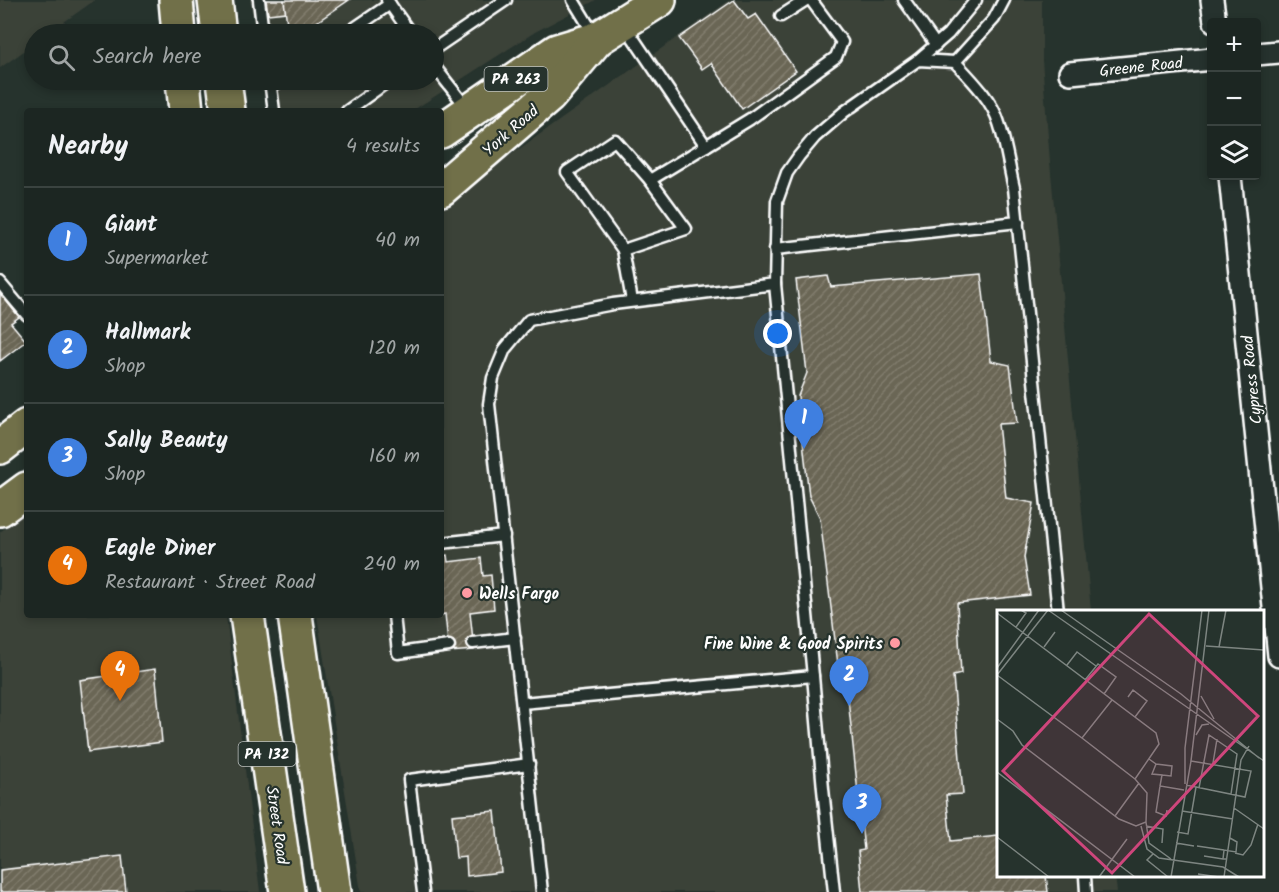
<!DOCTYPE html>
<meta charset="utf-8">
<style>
:root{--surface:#1c2622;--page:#29322f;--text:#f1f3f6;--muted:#a0a5a5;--line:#3a4340;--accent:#b45309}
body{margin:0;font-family:Kalam,sans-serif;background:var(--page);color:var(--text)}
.controls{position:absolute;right:18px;top:18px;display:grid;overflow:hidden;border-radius:6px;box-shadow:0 3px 9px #0003}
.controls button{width:54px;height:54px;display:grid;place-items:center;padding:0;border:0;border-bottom:2px solid var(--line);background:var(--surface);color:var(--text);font:30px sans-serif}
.you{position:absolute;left:778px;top:334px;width:21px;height:21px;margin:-15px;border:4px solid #fff;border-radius:50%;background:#1a73e8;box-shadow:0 0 0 9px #1a73e833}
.badge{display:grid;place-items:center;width:39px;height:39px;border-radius:50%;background:var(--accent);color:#fff;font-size:20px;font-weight:700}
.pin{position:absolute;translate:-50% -50px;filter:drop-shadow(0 2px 3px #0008)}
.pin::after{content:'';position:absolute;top:32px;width:21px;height:18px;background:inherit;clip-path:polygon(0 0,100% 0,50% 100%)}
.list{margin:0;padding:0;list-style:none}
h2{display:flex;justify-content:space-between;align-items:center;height:78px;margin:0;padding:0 24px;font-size:26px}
h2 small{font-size:20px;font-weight:400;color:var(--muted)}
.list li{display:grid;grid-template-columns:39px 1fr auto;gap:18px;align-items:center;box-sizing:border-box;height:108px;padding:0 24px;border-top:2px solid var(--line)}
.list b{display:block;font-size:22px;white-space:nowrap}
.list p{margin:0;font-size:20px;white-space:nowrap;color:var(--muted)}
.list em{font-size:20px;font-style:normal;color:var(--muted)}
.icon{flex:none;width:33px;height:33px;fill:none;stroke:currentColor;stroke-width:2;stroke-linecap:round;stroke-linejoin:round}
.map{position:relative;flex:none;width:1279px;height:892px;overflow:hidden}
.search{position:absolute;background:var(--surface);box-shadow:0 3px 9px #0003;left:24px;top:24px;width:420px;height:66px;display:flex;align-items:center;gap:15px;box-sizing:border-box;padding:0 21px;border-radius:33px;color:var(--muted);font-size:22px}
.panel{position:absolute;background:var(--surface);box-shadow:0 3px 9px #0003;left:24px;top:108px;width:420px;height:510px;border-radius:6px}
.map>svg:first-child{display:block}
</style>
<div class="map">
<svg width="1279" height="892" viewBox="0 0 1279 892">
<defs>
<pattern id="building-hatch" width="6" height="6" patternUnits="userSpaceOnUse" patternTransform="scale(1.5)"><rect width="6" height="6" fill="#6b6654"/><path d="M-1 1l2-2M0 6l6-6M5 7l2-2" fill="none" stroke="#817d6e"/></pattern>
</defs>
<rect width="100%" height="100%" fill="#26332d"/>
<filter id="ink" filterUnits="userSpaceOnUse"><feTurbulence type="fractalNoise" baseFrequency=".0167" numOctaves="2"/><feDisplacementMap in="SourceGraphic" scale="12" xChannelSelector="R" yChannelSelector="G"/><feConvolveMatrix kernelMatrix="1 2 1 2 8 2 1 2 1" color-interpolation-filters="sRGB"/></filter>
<g filter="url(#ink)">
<g fill="#3b4239">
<path d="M0,0H95L47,34H34V44L0,68Z"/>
<path d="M250,0H596L535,32L412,111H270L264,80H434V34H256Z"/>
<path d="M730,0H1042V60L1050,162L1091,611L998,612V876H1115L1117,892H361L317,615H441V204Z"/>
<path d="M27,512V615H226L260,892H0V532Z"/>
</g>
<g fill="url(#building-hatch)" stroke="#fff" stroke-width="1.5">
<path d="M266,0H284L286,12L268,14Z"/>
<path d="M284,0H349L299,34H295L287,24Z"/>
<path d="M734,0L748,19L756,14L796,71L742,109L711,63L702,69L679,38Z"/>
<path d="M981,274L991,361L1010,365L1017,423L998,424L1006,498L1034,503L1024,557L1030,595L957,603L961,674L953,676L963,794L946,795L951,841L998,836V876H1046L1048,892H862L858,851L864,850L847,689H841L820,518L809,496L798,396L807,373L796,280L828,276L831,287Z"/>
<path d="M0,293L19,317L11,323L26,341L0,361Z"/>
<path d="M447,555L448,562L481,558L483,576L491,575L494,609L470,612L474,650L449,652L445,614L441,615V556Z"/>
<path d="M155,669L162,742L88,752L80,680Z"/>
<path d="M495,811L501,872L467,876L466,857L456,858L452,815Z"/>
<path d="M122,856L126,892H0V870Z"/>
</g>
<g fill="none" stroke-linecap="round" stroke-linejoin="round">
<g stroke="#fff" stroke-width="15">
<g id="service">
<path d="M259,0L263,34"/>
<path d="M387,0L411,34"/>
<path d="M573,0L595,36"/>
<path d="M904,0L936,45"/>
<path d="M781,16L806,0"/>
<path d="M625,26L706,146L650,180L686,229L623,250L632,301"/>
<path d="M346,34L390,4"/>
<path d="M434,49L506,0"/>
<path d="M918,60L948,34L976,0"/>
<path d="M955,62L994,19L1004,0"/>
<path d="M434,66L467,108"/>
<path d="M270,80L274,111"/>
<path d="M271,87L281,80"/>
<path d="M347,111L390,80"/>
<path d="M706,146L750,119L836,57L842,42L811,0"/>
<path d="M775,249L1018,222"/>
<path d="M623,250L567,172L615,140L650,180"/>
<path d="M0,283L27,315"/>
<path d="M775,284L813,676"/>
<path d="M441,543L504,536"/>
<path d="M394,615L398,653L449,646"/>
<path d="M473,643L515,638"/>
<path d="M522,703L813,676L823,789L834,892"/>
<path d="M1085,876L1086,892"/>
<path d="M423,892L409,780L529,764"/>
<path d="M542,892L489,404L493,378L505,349L529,320L613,304L775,284L777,201L787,173L799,156L815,137L844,112L918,60L955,62C972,80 992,100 999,123C1006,144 1009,167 1014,188L1058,612"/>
</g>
</g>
<g stroke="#fff" stroke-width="26">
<g id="minor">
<path d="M1212,0L1215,22"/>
<path d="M1256,54L1279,52"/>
<path d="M1070,73L1212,59"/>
<path d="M1230,176L1279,656"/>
</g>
</g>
<g stroke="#fff" stroke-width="38">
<g id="primary">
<path d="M176,0L179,34"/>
<path d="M215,0L219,34"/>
<path d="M183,80L186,111"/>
<path d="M224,80L228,111"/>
<path d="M247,615L287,892"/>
<path d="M295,615L334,892"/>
</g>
</g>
<g stroke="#fff" stroke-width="38">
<g id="trunk">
<path d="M441,131L557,51L597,39L659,0"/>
<path d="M441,189L549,96L597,39"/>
<path d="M0,447L27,426"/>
<path d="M0,509L27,489"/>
</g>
</g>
<use href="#service" stroke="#26332d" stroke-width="10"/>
<use href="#minor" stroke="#26332d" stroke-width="21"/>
<use href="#primary" stroke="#71704a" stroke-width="33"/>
<use href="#trunk" stroke="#71704a" stroke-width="33"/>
</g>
</g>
<g fill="#ff9aa2" stroke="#26332d" stroke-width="2">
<circle cx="467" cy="593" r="6"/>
<circle cx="895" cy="643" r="6"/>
</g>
<g text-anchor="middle" stroke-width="4.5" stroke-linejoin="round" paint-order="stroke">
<g fill="#26332d" stroke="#bec2c0" stroke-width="1.5">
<rect x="484.5" y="67" width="63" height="24" rx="4.5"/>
<rect x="238.5" y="742" width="57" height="24" rx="4.5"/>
</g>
<g font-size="15" font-weight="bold" fill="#fff">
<text x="516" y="84">PA 263</text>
<text x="267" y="759">PA 132</text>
</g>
<g font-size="16" fill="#fff" stroke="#26332d">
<text transform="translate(1141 66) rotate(-6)" y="6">Greene Road</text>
<text transform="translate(510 130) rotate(-41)" y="6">York Road</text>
<text transform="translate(1251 380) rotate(-96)" y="6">Cypress Road</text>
<text transform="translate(278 825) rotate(82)" y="6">Street Road</text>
</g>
<g font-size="16" font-weight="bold" fill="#fff" stroke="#26332d" text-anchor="start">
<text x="479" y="599">Wells Fargo</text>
<text x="883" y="649" text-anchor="end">Fine Wine &amp; Good Spirits</text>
</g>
</g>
<g transform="translate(997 610)">
<rect width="267" height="267" fill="#26332d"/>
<path fill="none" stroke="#7d8581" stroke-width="1.5" d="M51,0L267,151M64,0L184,84L262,148M0,3L159,123L162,134L138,169L150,183L149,212L139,216L122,209L25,135L16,121L0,109M19,17L29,3L24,0M209,36L267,40M47,37L58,22M222,37L229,0M70,55L80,42L99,56M0,58L42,0M0,65L85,128L115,90M0,65L51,0M88,70L101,54L119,67L107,84M204,86L217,109M131,87L136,80L150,91L138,107M199,125L205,115L212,114M85,128L138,169M152,149L159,154L155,164L165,165L163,176L187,180M194,151L254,161L248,187L199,177M216,153L220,129M159,154L175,156L174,166L165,165M0,162L138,267M188,174V138L205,0M163,176L159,202L169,206L170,200M202,178L212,125L240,144L234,184M237,198L267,219M185,201L236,209M118,206L142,173M149,212L152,233L174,249M144,216L150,239L162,248L226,257L242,267M149,216L166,219L165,233M180,222L191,224L199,177L189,175M0,227L52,267M179,233L197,236M200,236L227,240M238,243L246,245L254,235L261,214M156,244L150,250L171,267M207,246L226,249M230,249H226L227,240L239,242L240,232L233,228M201,264L222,267M102,267L130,229M174,267L194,151L212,0M227,267L244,150L252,136"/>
<path fill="#ce467c" fill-opacity="0.15" stroke="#ce467c" stroke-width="3" d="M152,4L261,106L115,263L6,161Z"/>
<rect width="267" height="267" fill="none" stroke="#fff" stroke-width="3"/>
</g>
</svg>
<div class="controls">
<button>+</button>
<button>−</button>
<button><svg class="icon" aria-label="layers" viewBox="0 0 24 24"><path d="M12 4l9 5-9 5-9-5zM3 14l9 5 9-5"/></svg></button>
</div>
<div class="you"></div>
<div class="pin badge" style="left:804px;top:449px;background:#3f7fe0">1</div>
<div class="pin badge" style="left:849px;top:706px;background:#3f7fe0">2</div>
<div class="pin badge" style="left:862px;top:834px;background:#3f7fe0">3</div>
<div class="pin badge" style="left:120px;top:701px;background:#e8710a">4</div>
<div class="search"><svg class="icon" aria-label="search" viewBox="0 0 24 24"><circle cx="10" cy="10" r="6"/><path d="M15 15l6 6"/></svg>Search here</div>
<section class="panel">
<h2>Nearby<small>4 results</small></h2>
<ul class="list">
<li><span class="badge" style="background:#3f7fe0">1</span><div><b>Giant</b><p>Supermarket</p></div><em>40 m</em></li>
<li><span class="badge" style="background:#3f7fe0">2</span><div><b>Hallmark</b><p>Shop</p></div><em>120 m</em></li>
<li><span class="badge" style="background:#3f7fe0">3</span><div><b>Sally Beauty</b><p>Shop</p></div><em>160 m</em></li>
<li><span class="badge" style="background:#e8710a">4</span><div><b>Eagle Diner</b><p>Restaurant · Street Road</p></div><em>240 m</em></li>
</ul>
</section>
</div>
